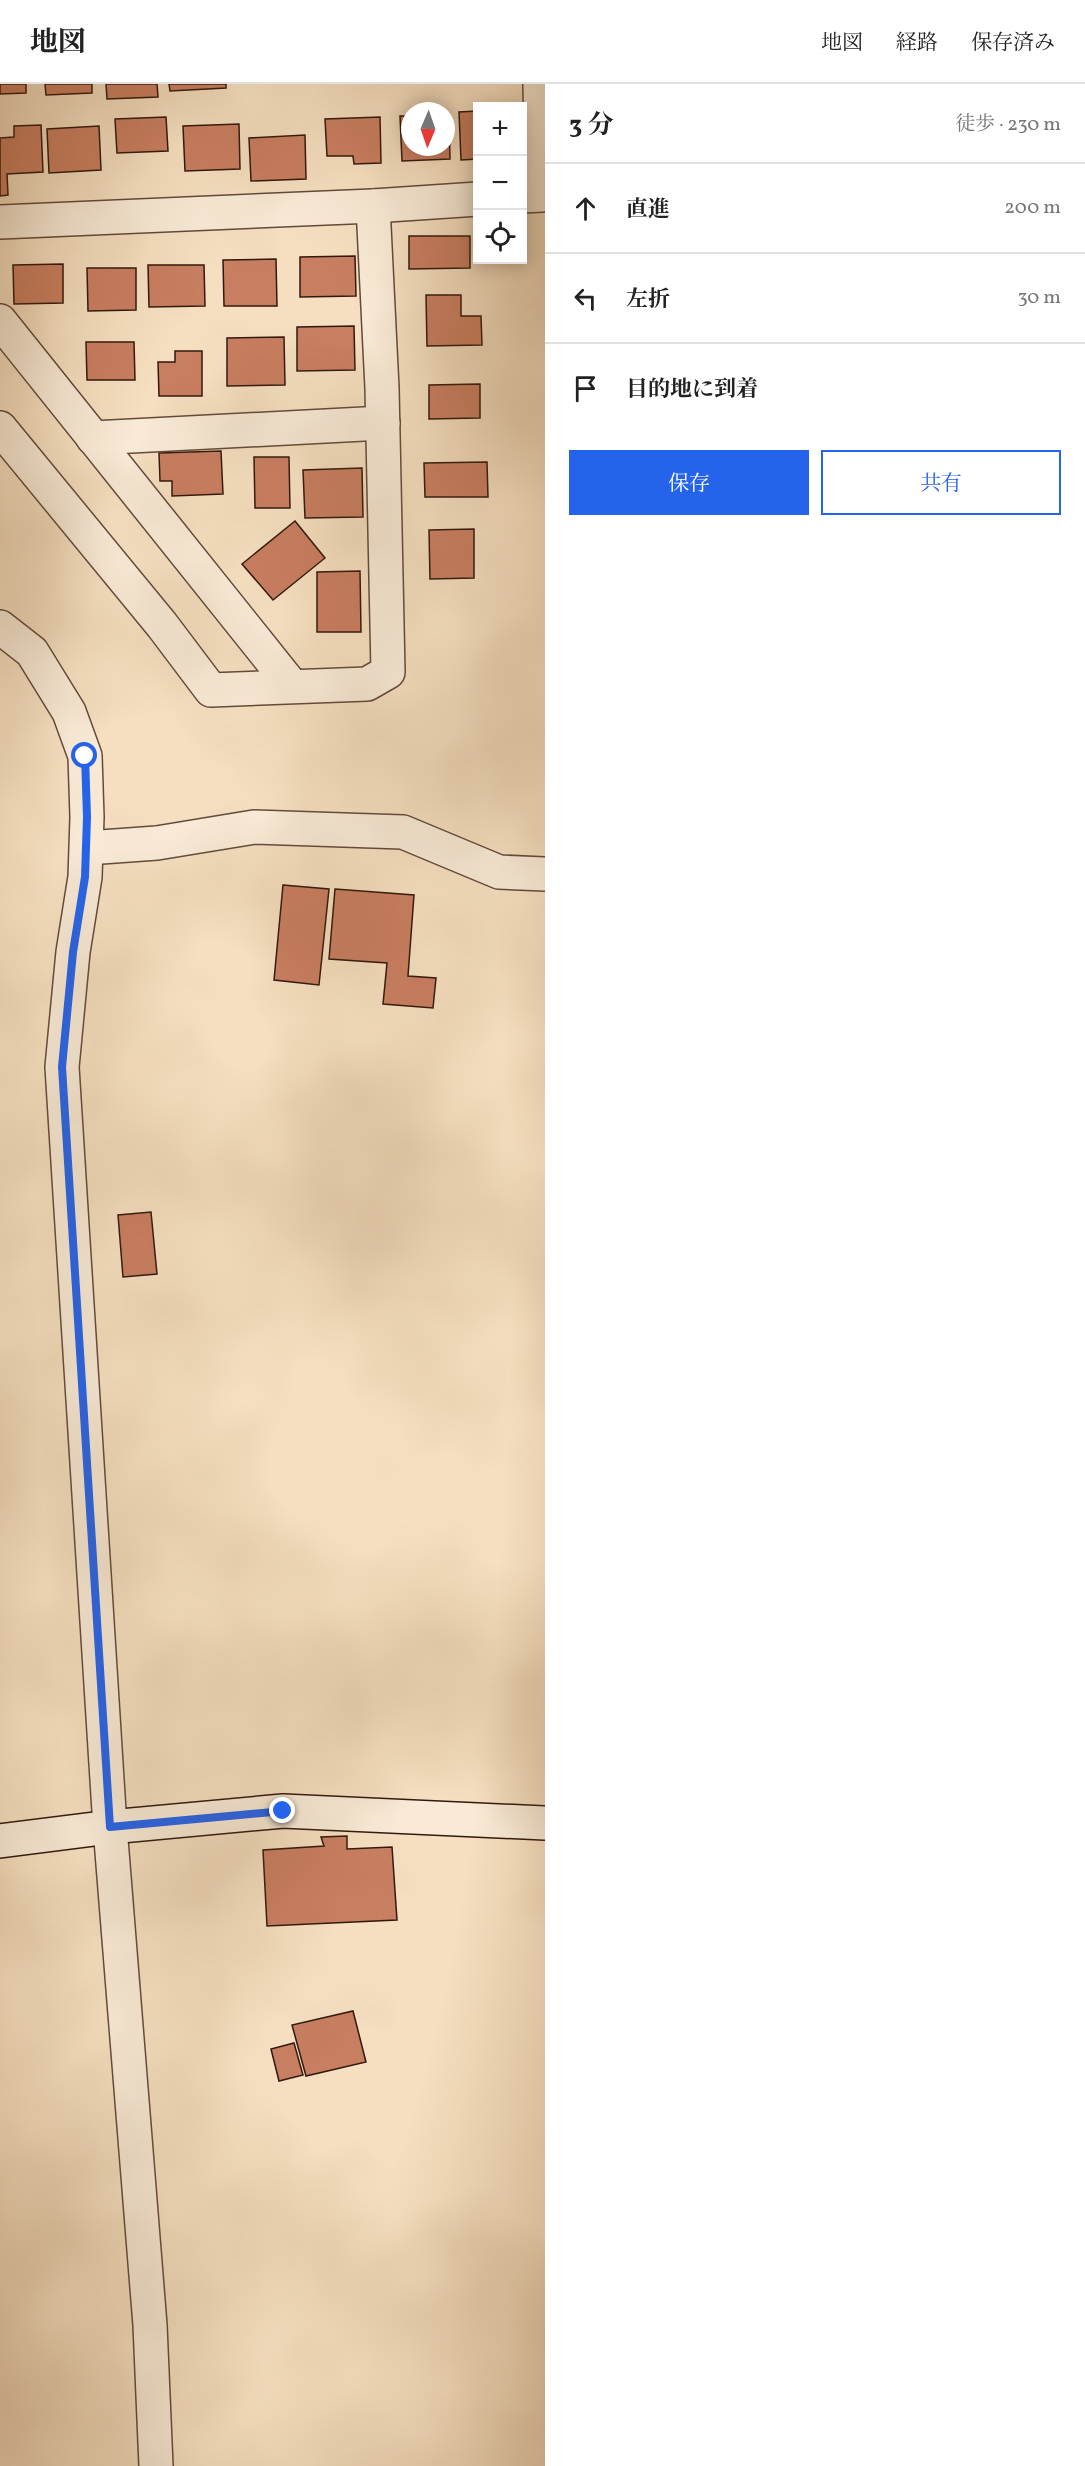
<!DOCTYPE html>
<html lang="ja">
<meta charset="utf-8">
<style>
:root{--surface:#fff;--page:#f2f2f2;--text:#222;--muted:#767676;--line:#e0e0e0;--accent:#2563eb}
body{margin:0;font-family:Vollkorn,"Noto Serif JP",serif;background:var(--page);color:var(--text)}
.controls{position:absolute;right:18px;top:18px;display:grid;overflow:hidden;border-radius:0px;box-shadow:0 3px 15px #0003}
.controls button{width:54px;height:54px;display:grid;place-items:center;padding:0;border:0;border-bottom:2px solid var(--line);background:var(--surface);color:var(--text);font:30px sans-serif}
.compass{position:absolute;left:401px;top:18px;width:54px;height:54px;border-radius:50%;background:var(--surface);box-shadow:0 3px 15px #0003;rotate:182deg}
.stop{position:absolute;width:18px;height:18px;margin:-14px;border:4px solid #2563eb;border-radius:50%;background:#fff}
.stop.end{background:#2563eb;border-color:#fff;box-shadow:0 2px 6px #0008}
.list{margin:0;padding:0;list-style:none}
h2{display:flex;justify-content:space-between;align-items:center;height:78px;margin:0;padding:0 24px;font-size:26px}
h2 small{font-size:20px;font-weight:400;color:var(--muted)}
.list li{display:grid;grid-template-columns:39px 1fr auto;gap:18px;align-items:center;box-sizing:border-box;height:90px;padding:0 24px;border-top:2px solid var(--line)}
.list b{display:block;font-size:22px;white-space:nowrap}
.list em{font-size:20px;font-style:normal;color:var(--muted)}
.actions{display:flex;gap:12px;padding:18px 24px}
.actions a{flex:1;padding:14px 0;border:2px solid var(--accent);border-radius:0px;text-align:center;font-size:21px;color:var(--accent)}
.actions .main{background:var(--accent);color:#fff}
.icon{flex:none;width:33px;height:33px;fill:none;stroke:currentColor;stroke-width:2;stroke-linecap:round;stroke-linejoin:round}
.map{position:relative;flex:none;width:545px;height:2382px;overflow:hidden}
header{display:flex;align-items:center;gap:36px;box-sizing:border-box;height:84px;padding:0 30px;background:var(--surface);border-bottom:2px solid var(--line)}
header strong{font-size:28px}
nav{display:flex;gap:33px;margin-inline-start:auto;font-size:21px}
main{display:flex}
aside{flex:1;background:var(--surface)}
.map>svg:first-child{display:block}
</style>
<header>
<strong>地図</strong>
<nav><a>地図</a><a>経路</a><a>保存済み</a></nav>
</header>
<main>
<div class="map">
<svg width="545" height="2382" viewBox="0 0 545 2382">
<rect width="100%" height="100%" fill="#f5dfc0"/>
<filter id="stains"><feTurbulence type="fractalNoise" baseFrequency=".00333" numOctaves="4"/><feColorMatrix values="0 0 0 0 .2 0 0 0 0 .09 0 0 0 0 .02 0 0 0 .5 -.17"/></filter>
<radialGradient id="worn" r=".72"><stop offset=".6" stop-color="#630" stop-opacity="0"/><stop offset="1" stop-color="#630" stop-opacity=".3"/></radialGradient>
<g fill="#c87e60" stroke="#32190f" stroke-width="1.5">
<path d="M0,0H26V9L0,10Z"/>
<path d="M45,0H92V9L46,11Z"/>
<path d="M106,0H157L158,13L107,15Z"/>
<path d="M169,0H226V4L170,7Z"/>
<path d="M478,27V75L461,76L459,28Z"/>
<path d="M449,30L450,75L402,77L400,32H410V63H446V31Z"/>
<path d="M166,33L168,67L117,69L115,35Z"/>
<path d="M380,33L381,79L354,80L353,72H327L325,35Z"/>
<path d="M239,40L240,85L185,87L183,42Z"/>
<path d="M41,41L43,88L7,90L8,111L0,112V54L14,53V42Z"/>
<path d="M99,42L101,86L49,89L47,45Z"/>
<path d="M305,51L306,95L251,97L249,54Z"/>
<path d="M409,152H470V184L409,185Z"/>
<path d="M355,172L356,212L300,213V173Z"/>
<path d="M276,175L277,222H224L223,176Z"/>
<path d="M63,180V219L14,220L13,181Z"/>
<path d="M148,181H204L205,222L149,223Z"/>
<path d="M87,184H136V226L88,227Z"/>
<path d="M426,211H461V232H481L482,261L427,262Z"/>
<path d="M354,242L355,286L297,287V243Z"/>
<path d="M284,253L285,301L227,302V254Z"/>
<path d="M86,258H134L135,296H87Z"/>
<path d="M175,267H202V312H159L158,278H175Z"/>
<path d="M480,300V334L429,335V301Z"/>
<path d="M221,367L223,410L172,412V397H160L159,369Z"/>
<path d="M254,373H289L290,424H255Z"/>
<path d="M487,378L488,413H425L424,379Z"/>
<path d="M362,384L363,433L305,434L303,386Z"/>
<path d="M295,437L325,474L273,516L242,480Z"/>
<path d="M474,445V494L430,495L429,446Z"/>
<path d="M360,487L361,548H317V488Z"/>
<path d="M283,801L329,805L319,901L274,896Z"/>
<path d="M335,805L414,811L408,892L436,894L433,924L383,920L387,879L329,875Z"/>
<path d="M151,1128L157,1190L123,1193L118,1131Z"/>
<path d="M347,1752V1765L392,1763L397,1836L267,1842L263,1766L324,1762L321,1753Z"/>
<path d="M353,1927L366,1978L306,1992L292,1941Z"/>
<path d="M294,1959L303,1991L279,1997L271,1965Z"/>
</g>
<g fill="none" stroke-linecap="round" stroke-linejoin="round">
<g stroke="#634a3b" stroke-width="36">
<g id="street">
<path d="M522,112L542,111L540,0"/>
<path d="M0,138L373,122L478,115"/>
<path d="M0,237L292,602"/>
<path d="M0,344L162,541L211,606L367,600L388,588L382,304L373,122"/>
<path d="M93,354L383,339"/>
<path d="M0,543L32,568L69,628L85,672L87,733L85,793L73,868L62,983L110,1743L150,2241L156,2382"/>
<path d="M87,764L157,759L254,743L403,748L499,788L545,790"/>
</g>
</g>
<g stroke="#32190f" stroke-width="36">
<path id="secondary" d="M0,1757L110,1743L283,1727L545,1739"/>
</g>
<use href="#street" stroke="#f8ead6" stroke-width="33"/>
<use href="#secondary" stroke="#f8ead6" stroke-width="33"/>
</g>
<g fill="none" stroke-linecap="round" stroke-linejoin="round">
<path stroke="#2563eb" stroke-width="8" d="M85,672L87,733L85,793L73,868L62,983L110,1743L283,1727"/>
</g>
<rect width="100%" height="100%" filter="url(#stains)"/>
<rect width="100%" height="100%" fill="url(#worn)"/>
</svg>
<div class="controls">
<button>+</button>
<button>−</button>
<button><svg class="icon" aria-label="locate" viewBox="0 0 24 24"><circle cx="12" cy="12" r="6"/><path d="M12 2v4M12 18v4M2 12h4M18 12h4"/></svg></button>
</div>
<svg class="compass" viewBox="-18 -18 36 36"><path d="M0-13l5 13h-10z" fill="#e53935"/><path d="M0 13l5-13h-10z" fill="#767676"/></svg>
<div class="stop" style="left:85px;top:672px"></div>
<div class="stop end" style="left:283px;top:1727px"></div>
</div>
<aside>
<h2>3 分<small>徒歩 · 230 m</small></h2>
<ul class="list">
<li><svg class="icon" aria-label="ahead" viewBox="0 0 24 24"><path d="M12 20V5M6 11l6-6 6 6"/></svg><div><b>直進</b></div><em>200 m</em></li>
<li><svg class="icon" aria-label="left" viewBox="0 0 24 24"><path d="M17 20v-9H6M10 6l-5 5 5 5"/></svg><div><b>左折</b></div><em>30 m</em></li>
<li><svg class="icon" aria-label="arrive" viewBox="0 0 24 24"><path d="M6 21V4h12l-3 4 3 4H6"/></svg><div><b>目的地に到着</b></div></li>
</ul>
<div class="actions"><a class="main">保存</a><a>共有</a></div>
</aside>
</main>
